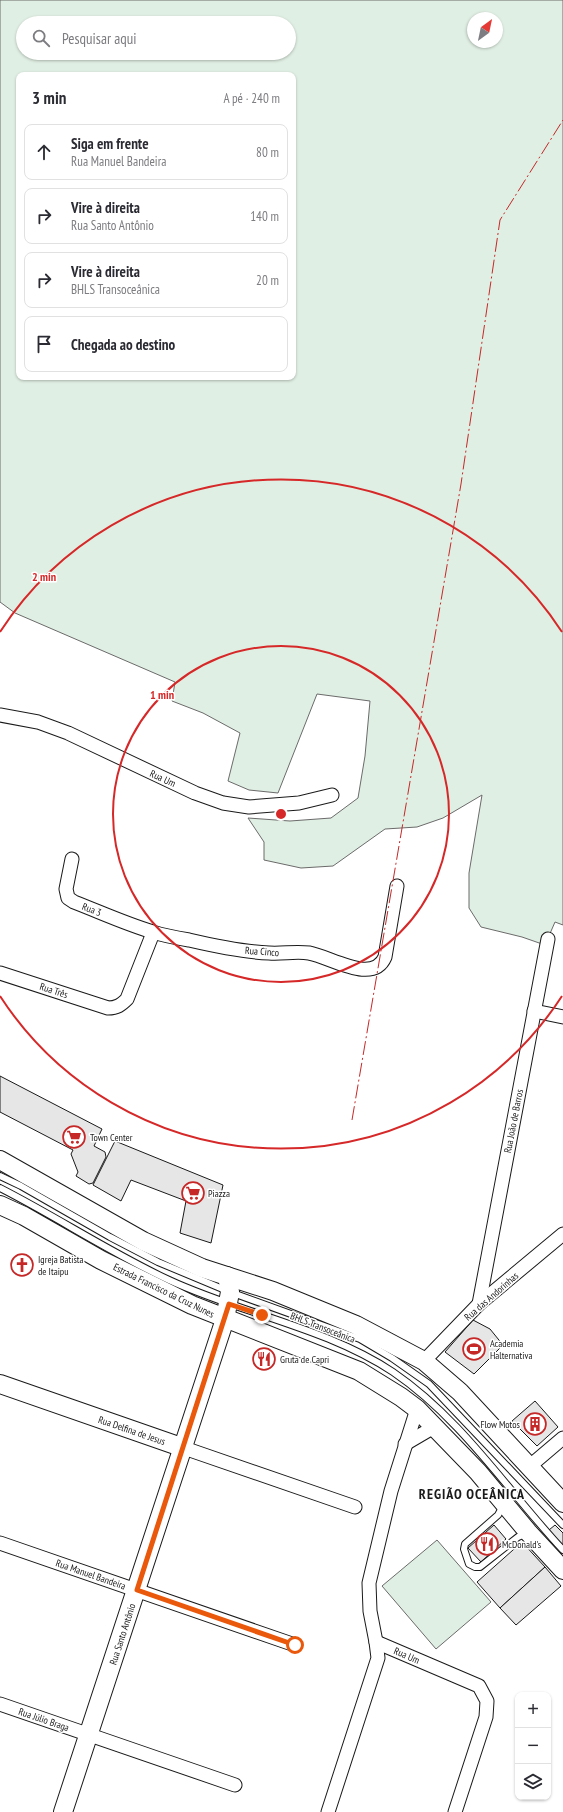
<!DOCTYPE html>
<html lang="pt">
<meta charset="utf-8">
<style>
:root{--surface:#fff;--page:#f2f2f3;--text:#2b2b33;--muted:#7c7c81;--line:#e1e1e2}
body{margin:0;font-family:"PT Sans Narrow",sans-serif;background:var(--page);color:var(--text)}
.controls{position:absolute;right:12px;bottom:12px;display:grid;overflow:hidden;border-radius:8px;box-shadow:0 1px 3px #0004}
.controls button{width:36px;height:36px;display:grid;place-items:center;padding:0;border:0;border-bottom:1px solid var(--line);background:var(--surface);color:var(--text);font:20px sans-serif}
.compass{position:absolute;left:467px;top:12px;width:36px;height:36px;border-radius:50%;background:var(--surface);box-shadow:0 1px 3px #0004;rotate:33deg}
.stop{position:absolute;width:12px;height:12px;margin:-9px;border:3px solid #ea580c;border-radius:50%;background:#fff}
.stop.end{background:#ea580c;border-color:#fff;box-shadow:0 1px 4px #0008}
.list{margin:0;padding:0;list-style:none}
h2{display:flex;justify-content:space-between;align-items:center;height:52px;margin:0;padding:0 16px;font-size:17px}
h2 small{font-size:13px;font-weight:400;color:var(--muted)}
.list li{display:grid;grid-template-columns:26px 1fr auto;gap:12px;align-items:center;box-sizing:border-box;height:56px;margin:0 8px 8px;padding:0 8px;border:1px solid var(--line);border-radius:8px}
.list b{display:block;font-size:15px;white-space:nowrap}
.list p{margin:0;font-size:13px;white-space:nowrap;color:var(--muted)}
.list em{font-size:13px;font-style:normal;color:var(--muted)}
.icon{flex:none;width:22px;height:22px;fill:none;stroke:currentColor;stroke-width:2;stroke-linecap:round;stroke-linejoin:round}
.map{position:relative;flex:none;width:563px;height:1812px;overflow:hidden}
.search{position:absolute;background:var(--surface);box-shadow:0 1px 3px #0004;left:16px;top:16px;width:280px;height:44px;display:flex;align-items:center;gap:10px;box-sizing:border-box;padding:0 14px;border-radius:22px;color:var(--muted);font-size:15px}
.panel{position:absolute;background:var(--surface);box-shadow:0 1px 3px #0004;left:16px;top:72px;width:280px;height:308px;border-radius:8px}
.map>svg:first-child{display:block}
</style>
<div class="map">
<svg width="563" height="1812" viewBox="0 0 563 1812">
<rect width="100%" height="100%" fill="#fff"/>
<g fill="#e0efe3" stroke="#6a6a6a" fill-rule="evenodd">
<path d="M0,0H563V925L555,922L545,945L522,937L481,927L469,908V873L482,795L443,818L417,827L385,829L333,866L301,868L264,860V842L248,818L290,821L331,818L358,798L365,756L370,701L317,694L278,793L249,790L228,781L240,733L203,713L172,701L175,682L15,613L0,602ZM473,18H497V42H473ZM23,23H289V53H23ZM19,75H293V377H19Z"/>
<path d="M437,1540L491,1602L436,1649L382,1586Z"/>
</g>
<g fill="#e6e6e6" stroke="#1a1a1a">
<path d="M0,1076L102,1129L94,1146L105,1152L106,1157L93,1183L89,1184L76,1176L78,1172L71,1154L73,1150L0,1112Z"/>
<path d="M115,1141L223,1185L211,1243L180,1233L186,1201L131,1180L121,1201L93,1185Z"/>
<path d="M473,1320L490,1329L503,1345L474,1374L445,1352Z"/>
<path d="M535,1401L558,1427L537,1446L512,1421Z"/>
<path d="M494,1525L506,1539L481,1562L468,1548Z"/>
<path d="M555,1525L563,1533V1546L549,1530Z"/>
<path d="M522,1542L545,1567L500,1608L477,1582Z"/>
<path d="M545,1567L561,1586L516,1625L500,1608Z"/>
</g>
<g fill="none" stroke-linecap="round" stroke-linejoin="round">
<g stroke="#1a1a1a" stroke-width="8">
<g id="lane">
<path d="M0,1176L21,1186L110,1237L158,1262L230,1292L360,1339L392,1358L429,1384L563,1525"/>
<path d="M0,1188C57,1217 111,1253 169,1280C242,1314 325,1327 393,1372C462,1419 507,1490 563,1550"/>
<path d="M503,1506L498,1515L465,1544L464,1549L469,1564L475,1567H480L518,1537L525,1534"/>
</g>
</g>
<g stroke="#1a1a1a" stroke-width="15">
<g id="street">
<path d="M0,715L38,722L68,733L195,793L223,803L249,807L299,803L332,795"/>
<path d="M72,859L66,889L68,898L74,902C100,912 126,924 153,932C165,936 177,938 189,940C215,946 242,952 269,953C283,954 295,951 309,953C331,957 373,985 385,957L397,886"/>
<path d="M0,973L108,1008C117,1008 121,1005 127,999L153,933"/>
<path d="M534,1011L563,1017"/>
<path d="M479,1304L548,939"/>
<path d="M424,1361L479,1304L563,1234"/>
<path d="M405,1444L434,1427"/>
<path d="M184,1448L355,1507"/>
<path d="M530,1466L563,1438"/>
<path d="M0,1543L295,1645"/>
<path d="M376,1642L370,1611L369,1583L391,1491L417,1409"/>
<path d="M0,1704L235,1785"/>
<path d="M328,1812L378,1658L376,1642L479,1686L487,1701L486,1717L455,1812"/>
</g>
</g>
<g stroke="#1a1a1a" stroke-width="20">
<g id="secondary">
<path d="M0,1160L143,1241L202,1268L273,1291L356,1325L424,1361L460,1392L563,1503"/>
<path d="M0,1205L24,1216L101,1260L192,1305L359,1371L401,1397L417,1409L478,1472L528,1532L563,1570"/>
<path d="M0,1384L184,1448"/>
<path d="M63,1812L225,1319L230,1292L227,1276"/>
</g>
</g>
<use href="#lane" stroke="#fff" stroke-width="6"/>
<use href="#street" stroke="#fff" stroke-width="13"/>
<use href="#secondary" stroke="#fff" stroke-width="18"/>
<path stroke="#c62828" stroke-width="1" stroke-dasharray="14 3 2 3" stroke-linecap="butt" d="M352,1120L461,484L500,220L563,120"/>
</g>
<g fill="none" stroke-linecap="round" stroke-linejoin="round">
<path stroke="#ea580c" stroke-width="5" d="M262,1315L229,1304L137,1590L295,1645"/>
</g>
<g fill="none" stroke="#d62828" stroke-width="2">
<circle cx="281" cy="814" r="168"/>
<path d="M562 996A335 335 0 0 1 0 996M0 632A335 335 0 0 1 562 632"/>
</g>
<defs>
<g id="supermarket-ring" transform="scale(1.15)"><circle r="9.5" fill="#fff" stroke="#c62828" stroke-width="1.5"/><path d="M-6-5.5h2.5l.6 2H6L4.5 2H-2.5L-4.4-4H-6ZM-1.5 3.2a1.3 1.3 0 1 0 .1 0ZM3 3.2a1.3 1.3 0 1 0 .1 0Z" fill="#c62828"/></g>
<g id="church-ring" transform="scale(1.15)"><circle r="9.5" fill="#fff" stroke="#c62828" stroke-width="1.5"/><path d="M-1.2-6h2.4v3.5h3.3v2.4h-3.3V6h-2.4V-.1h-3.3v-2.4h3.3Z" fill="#c62828"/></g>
<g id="stadium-ring" transform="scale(1.15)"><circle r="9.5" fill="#fff" stroke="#c62828" stroke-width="1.5"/><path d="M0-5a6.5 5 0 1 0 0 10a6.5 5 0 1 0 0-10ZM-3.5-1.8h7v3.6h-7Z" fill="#c62828"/></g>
<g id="restaurant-ring" transform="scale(1.15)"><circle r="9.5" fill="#fff" stroke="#c62828" stroke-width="1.5"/><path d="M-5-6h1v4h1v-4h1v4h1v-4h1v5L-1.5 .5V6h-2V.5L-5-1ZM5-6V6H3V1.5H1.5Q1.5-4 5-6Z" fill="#c62828"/></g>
<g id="building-ring" transform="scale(1.15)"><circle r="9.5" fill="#fff" stroke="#c62828" stroke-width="1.5"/><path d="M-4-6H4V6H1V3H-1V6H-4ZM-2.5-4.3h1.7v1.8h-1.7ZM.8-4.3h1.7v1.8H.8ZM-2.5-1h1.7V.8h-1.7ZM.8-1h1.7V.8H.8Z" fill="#c62828"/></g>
</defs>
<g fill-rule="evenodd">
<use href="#supermarket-ring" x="74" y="1137"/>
<use href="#supermarket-ring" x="193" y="1193"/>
<use href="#church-ring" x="22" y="1265"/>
<use href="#stadium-ring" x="474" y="1349"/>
<use href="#restaurant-ring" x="264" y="1359"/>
<use href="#building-ring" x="535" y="1424"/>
<use href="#restaurant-ring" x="487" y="1544"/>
</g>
<g text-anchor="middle" stroke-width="3" stroke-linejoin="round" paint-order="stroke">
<g font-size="10" fill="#1a1a1a" stroke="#fff">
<text transform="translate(163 778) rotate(25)" y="4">Rua Um</text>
<text transform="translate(92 909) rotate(21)" y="4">Rua 3</text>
<text transform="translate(262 951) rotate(4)" y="4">Rua Cinco</text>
<text transform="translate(54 990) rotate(18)" y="4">Rua Três</text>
<text transform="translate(513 1121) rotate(-79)" y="4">Rua João de Barros</text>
<text transform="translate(164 1290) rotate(26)" y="4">Estrada Francisco da Cruz Nunes</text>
<text transform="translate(491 1296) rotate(-41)" y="4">Rua das Andorinhas</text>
<text transform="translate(323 1327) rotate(21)" y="4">BHLS Transoceânica</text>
<text transform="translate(132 1430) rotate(19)" y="4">Rua Delfina de Jesus</text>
<text transform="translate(91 1574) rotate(19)" y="4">Rua Manuel Bandeira</text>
<text transform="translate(122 1634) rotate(-72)" y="4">Rua Santo Antônio</text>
<text transform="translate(407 1655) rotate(23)" y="4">Rua Um</text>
<text transform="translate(44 1719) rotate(19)" y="4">Rua Júlio Braga</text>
</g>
<g font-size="10" fill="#1a1a1a" stroke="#fff" text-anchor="start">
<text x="90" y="1141">Town Center</text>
<text x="208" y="1197">Piazza</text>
<text x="38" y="1263">Igreja Batista<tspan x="38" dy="12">de Itaipu</tspan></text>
<text x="490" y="1347">Academia<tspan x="490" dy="12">Halternativa</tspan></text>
<text x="280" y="1363">Gruta de Capri</text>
<text x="520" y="1428" text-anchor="end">Flow Motos</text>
<text x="502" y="1548">McDonald's</text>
</g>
<g font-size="14" font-weight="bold" letter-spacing="1" fill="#1a1a1a" stroke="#fff">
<text x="472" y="1499">REGIÃO OCEÂNICA</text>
</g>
</g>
<circle cx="281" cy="814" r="6" fill="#d62828" stroke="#fff" stroke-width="2"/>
<g font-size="12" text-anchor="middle" font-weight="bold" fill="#d62828" stroke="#fff" stroke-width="3" stroke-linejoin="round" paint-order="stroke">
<text x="44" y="581">2 min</text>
<text x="162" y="699">1 min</text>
</g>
</svg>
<div class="controls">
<button>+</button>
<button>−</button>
<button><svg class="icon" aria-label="layers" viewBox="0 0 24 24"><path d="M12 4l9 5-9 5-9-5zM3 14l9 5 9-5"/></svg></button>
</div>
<svg class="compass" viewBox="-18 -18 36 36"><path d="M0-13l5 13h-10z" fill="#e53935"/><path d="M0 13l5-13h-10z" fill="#7c7c81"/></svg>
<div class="stop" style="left:295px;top:1645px"></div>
<div class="stop end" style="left:262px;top:1315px"></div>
<div class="search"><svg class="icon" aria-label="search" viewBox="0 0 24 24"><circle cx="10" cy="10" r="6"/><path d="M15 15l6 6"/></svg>Pesquisar aqui</div>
<section class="panel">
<h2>3 min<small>A pé · 240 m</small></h2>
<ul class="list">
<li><svg class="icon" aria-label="ahead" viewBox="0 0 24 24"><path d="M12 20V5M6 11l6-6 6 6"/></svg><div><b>Siga em frente</b><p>Rua Manuel Bandeira</p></div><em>80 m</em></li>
<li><svg class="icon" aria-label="right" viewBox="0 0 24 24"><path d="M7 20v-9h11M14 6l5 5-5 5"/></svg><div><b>Vire à direita</b><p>Rua Santo Antônio</p></div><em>140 m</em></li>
<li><svg class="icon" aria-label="right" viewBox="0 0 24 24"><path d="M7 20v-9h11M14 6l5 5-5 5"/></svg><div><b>Vire à direita</b><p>BHLS Transoceânica</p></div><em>20 m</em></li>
<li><svg class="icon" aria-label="arrive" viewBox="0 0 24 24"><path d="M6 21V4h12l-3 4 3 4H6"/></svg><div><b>Chegada ao destino</b></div></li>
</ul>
</section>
</div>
